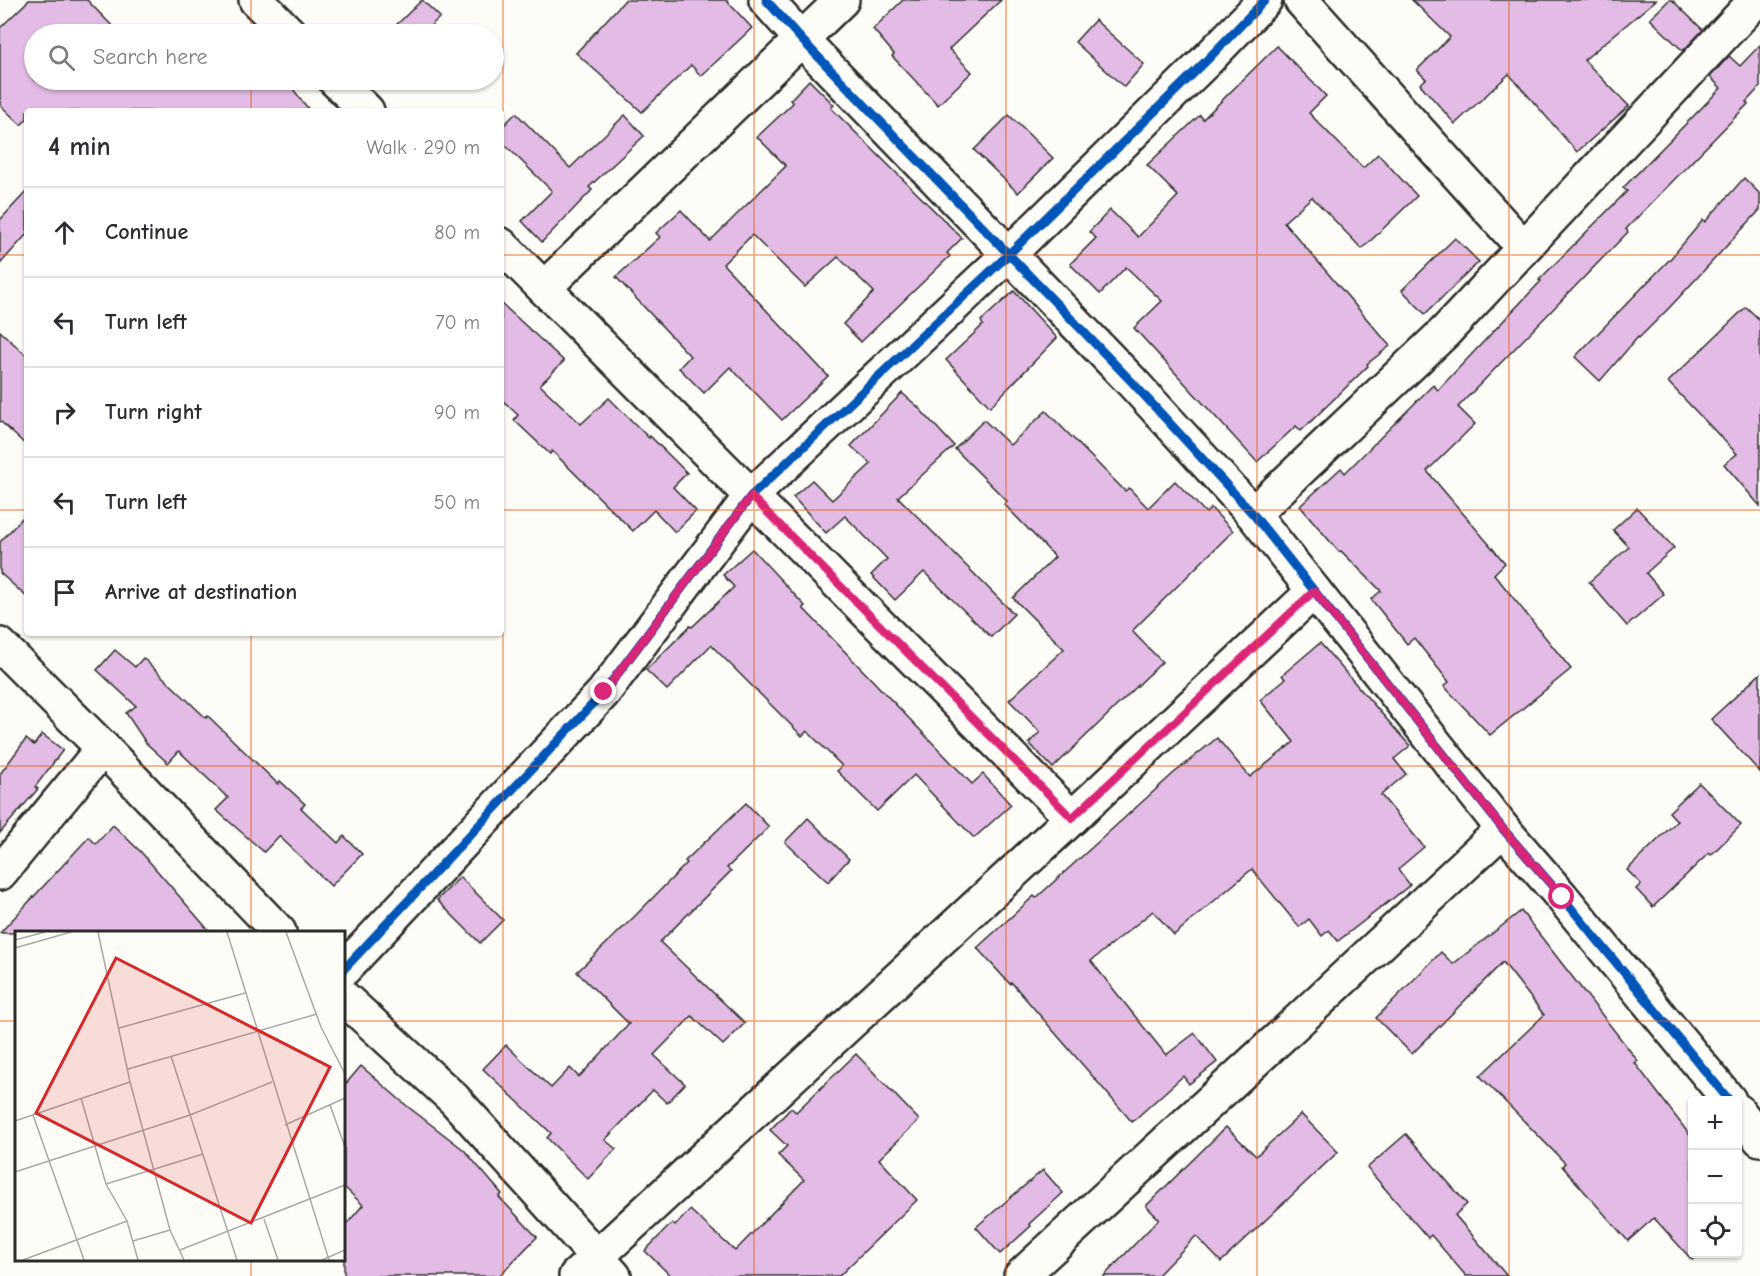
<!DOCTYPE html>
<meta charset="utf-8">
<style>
:root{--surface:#fff;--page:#f7f7f7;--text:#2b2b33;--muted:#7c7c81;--line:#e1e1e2}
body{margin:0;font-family:"Comic Neue",sans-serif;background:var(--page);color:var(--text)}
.controls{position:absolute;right:18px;bottom:18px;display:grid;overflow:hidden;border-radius:6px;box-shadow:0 2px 4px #0004}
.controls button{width:54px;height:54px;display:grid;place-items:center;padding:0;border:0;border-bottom:2px solid var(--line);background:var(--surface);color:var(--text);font:30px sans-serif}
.stop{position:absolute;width:18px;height:18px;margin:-14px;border:4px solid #db2777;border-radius:50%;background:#fff}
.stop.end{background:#db2777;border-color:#fff;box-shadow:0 2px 6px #0008}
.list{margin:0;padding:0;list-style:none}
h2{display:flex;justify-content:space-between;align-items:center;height:78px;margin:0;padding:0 24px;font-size:26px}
h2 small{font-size:20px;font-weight:400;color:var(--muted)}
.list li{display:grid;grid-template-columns:39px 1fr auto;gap:18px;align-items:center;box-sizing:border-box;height:90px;padding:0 24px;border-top:2px solid var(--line)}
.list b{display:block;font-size:22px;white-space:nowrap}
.list em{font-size:20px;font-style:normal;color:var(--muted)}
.icon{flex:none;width:33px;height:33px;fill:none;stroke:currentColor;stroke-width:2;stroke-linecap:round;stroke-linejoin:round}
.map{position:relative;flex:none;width:1760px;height:1276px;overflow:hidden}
.search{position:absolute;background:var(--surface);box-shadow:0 2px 4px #0004;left:24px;top:24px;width:480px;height:66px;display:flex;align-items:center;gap:15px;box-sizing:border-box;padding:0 21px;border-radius:33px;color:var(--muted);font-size:22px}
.panel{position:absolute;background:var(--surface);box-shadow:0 2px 4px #0004;left:24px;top:108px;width:480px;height:528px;border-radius:6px}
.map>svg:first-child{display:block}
</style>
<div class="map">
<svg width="1760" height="1276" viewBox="0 0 1760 1276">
<rect width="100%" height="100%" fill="#fdfcf7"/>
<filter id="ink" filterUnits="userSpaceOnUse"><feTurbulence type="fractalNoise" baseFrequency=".0167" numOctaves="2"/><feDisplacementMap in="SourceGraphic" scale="12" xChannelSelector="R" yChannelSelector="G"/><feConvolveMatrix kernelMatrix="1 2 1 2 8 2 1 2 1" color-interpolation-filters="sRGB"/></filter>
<g filter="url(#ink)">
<g fill="#e2bce5" stroke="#2b2b2b" stroke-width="1.5">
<path d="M29,0H87L120,34H34V80H286L310,111H27V119L21,125L0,105V28Z"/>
<path d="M422,0L440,17L422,34H387Z"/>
<path d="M625,0H726L752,28L701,76L691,65L642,112L576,53Z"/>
<path d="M903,0H1001L949,49L972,72L938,105L892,56L894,54L873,29Z"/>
<path d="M1412,0H1656L1584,60L1629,106L1577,152L1509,74L1455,124L1420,84L1426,79L1417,70L1450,37Z"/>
<path d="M1669,0H1672L1703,30L1683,51L1650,19Z"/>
<path d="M1095,20L1144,64L1124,87L1075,42Z"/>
<path d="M1760,45V87L1746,102L1748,104L1626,229L1628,232L1458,407L1475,424L1427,471L1505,563L1494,574L1571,669L1490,735L1444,686L1449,682L1414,638L1407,644L1371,599L1381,591L1341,551L1339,552L1300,506L1341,468L1345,473L1433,385L1438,390L1541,281L1539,280L1627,191L1623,188L1721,88L1710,77L1729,56L1740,66Z"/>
<path d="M1277,46L1326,96L1309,113L1363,168L1378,154L1417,196L1362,249L1312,197L1284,222L1390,346L1367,364L1368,366L1301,431L1296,426L1257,462L1134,328L1162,301L1126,267L1100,294L1070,264L1096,238L1089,232L1110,210L1138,237L1178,196L1147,165L1200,115L1203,119Z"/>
<path d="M809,80L834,105L831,108L962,238L947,253L950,256L861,342L843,324L874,292L838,257L805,287L752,235L723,264L828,376L782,420L730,367L704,393L679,368L690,356L616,277L660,237L656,233L681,210L710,241L786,166L757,137L793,103L790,100Z"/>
<path d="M516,113L570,168L625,115L644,136L589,187L592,190L542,242L522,221L552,191L501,141V128Z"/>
<path d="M1009,115L1053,158L1018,193L974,150Z"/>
<path d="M1744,178L1760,194V210L1670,307L1639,338L1638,337L1600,381L1575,357L1671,258L1703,220L1705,222Z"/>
<path d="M27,191V234L0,264V220Z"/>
<path d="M1455,238L1479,262L1425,314L1402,290Z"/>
<path d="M1014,291L1057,338L990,407L946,360L983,325L981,321Z"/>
<path d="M501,303L564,361L540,385L581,424L609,398L649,438L650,436L687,473L673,487L696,511L675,532L654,510L633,531L552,451L550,454L514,420L518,415L501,399Z"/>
<path d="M1746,307L1760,320V506L1724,464L1737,454L1668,382Z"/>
<path d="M0,331L27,356V446L0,421Z"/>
<path d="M902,393L917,406L954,446L898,497L1014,614L991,637L924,572L895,600L871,575L887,559L845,516L826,533L793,497L812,480L832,500L871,464L851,446Z"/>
<path d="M1046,411L1125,491L1129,488L1148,508L1175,481L1206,513L1211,508L1233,531L1132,631L1162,662L1053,768L1029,743L1040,732L1009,700L1064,649L1013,598L1055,557L1004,504L1007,501L955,449L984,420L1010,445Z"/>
<path d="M1637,508L1674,548L1646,573L1664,594L1627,626L1589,582L1629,547L1613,530Z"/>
<path d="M27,513V597L0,573V542Z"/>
<path d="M752,549L805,606L803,608L972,784L983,774L1011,805L974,838L914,775L877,811L837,771L842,766L807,731L802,736L711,645L667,690L646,670L690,626L692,627L734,587L723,575Z"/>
<path d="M1320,643L1410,746L1394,759L1406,774L1381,795L1424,847L1398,869L1410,885L1338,941L1329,930L1322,936L1309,919L1299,927L1252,869L1174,935L1153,911L1091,961L1166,1055L1195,1033L1217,1062L1189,1084L1183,1076L1132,1122L1012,983L1010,984L977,948L1034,896L1036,898L1174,773L1217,738L1250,777L1294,742L1260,700L1285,679L1282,675Z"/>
<path d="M115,650L135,667L143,658L206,718L208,716L278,784L280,781L305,804L301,808L338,843L344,836L362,854L331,886L279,836L264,852L216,810L228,798L179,751L168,763L146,743L126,713L136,706L97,670Z"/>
<path d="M1760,674V772L1711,719Z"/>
<path d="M42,734L63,750L35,787L38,789L0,833V774L26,739L34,745Z"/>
<path d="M1699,783L1741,825L1711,855L1709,853L1653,907L1636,889L1641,884L1627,870L1677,821L1669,812Z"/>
<path d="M746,803L769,827L727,868L731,871L660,942L745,1023L723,1045L692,1016L654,1055L685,1084L667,1103L653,1090L605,1140L616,1149L588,1179L547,1138L551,1133L483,1069L506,1045L551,1088L570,1068L579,1077L629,1024L577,972L634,917L687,863L685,861Z"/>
<path d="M808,818L849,859L828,882L785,842Z"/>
<path d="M113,825L141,852L211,933H0L89,837L96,844Z"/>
<path d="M460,877L503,920L480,943L437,900Z"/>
<path d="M1521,911L1638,1061L1635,1063L1692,1138V1254H1699L1692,1260L1654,1218L1628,1241L1562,1166L1565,1163L1480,1076L1544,1015L1503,962L1412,1054L1376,1018L1441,952L1453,964Z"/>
<path d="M856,1054L919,1120L879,1159L917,1200L839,1276H671L645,1251L672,1223L675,1226L690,1210L735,1251L804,1180L778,1155L787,1146L770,1130L791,1108L796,1112Z"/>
<path d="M361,1066L407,1106L464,1150L502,1194L499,1197L537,1237L499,1276H344V1227L363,1205L344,1187V1086Z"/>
<path d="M1301,1114L1338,1152L1221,1262L1196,1236L1157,1276H1104L1159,1219L1146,1206L1226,1127L1256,1156Z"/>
<path d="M1406,1134L1467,1204L1455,1215L1507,1276H1466L1431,1235L1428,1238L1367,1168Z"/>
<path d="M1043,1170L1063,1193L1029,1224L1031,1226L1000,1254L976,1227Z"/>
</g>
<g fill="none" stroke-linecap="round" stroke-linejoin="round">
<g stroke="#2b2b2b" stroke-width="38">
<g id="minor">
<path d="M256,0L290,34"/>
<path d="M766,0L802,40L1132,382L1253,514L1503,829L1562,897L1729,1100"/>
<path d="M1301,0L1523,247"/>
<path d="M335,80L367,111"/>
<path d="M501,245L1072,818"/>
<path d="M544,288L842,0"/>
<path d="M1253,514L1445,332L1756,0"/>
<path d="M0,645L103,748L279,932"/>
<path d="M0,873L103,748"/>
<path d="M344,969L604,692L751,496L1009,254L1204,63L1265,0"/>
<path d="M344,998L454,1099L614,1276"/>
<path d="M1738,1111L1760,1139"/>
<path d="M576,1276L1072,818L1314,591"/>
<path d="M1021,1276L1300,1019L1503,829"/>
</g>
</g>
<use href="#minor" stroke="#fdfcf7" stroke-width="33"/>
<g stroke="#fdfcf7" stroke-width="13">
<g id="cycleway">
<path d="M766,0L802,40L1132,382L1253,514L1503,829L1562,897L1729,1100"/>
<path d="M344,969L604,692L751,496L1009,254L1204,63L1265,0"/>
</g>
</g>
<use href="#cycleway" stroke="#0057b8" stroke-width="9"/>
</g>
</g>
<g fill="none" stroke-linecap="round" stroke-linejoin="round" filter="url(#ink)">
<path stroke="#db2777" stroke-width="8" d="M604,692L751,496L1072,818L1314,591L1503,829L1562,897"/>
</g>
<path fill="none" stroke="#e8590c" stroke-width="1.5" stroke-opacity="0.55" d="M251,0V34M503,0V1276M754,0V1276M1006,0V1276M1257,0V1276M1509,0V1276M251,80V111M0,255H27M501,255H1760M0,510H27M501,510H1760M251,633V932M0,766H1760M0,1021H16M344,1021H1760M251,1260V1276"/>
<g transform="translate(15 931)">
<rect width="330" height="330" fill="#fdfcf7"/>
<path fill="none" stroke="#a9a8a5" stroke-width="1.5" d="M83,1L115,151L155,299L169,329M212,1L314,329M271,1L306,96L330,143M0,9L30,1M0,17L56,1M104,97L230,62M156,125L222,329M113,138L302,83M66,167L91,253L112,290L123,329M315,174L330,216M18,184L69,329M0,190L115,151M270,194L330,167M0,241L175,184L257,151M91,253L188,223M249,288L263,329M118,310L155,299M165,319L330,254M8,329L112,290M307,329L330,319"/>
<path fill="#d62828" fill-opacity="0.15" stroke="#d62828" stroke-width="3" d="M101,27L315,136L236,292L21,182Z"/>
<rect width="330" height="330" fill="none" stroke="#2b2b2b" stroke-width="3"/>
</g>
</svg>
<div class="controls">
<button>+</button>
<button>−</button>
<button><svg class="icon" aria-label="locate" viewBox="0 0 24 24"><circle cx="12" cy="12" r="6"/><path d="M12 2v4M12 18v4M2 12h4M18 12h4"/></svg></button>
</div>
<div class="stop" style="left:1562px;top:897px"></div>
<div class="stop end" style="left:604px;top:692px"></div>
<div class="search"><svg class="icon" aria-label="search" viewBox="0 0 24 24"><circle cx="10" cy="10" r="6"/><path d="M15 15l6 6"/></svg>Search here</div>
<section class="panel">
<h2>4 min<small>Walk · 290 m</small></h2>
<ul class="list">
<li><svg class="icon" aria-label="ahead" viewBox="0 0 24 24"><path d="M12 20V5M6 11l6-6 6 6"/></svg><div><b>Continue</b></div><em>80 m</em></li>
<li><svg class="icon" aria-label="left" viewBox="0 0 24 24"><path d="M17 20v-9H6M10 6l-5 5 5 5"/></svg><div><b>Turn left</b></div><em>70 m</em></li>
<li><svg class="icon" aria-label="right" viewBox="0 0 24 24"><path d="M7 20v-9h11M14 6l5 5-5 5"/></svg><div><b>Turn right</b></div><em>90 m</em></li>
<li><svg class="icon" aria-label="left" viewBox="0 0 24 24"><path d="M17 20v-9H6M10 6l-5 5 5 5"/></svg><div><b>Turn left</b></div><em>50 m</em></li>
<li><svg class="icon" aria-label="arrive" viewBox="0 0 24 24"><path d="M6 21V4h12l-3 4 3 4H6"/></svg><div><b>Arrive at destination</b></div></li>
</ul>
</section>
</div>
